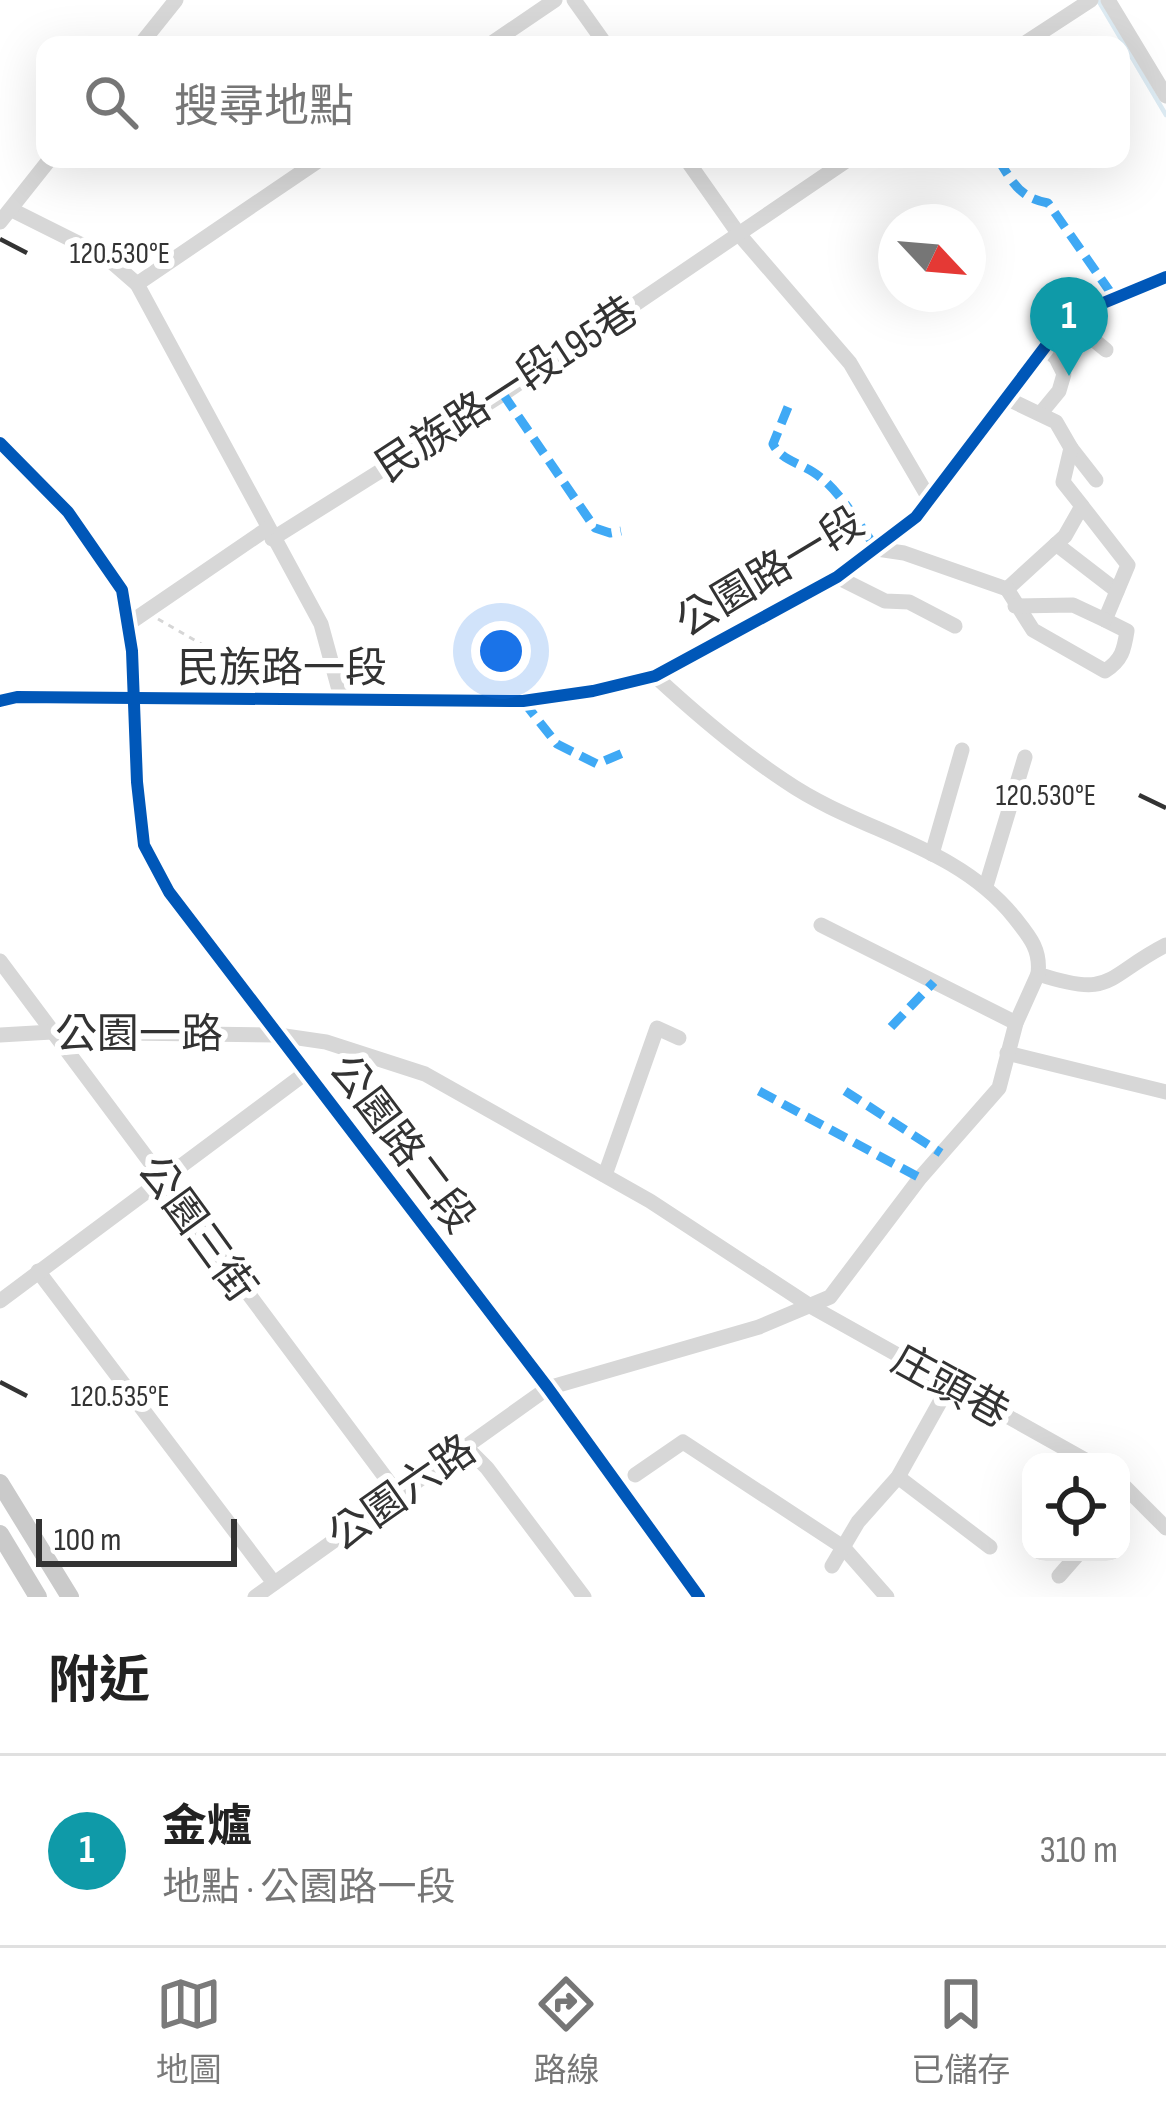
<!DOCTYPE html>
<html lang="zh-TW">
<meta charset="utf-8">
<style>
:root{--surface:#fff;--page:#f6f6f6;--text:#222;--muted:#767676;--line:#e0e0e0;--accent:#7a7a7a}
body{margin:0;font-family:"Sofia Sans Condensed","Noto Sans TC",sans-serif;background:var(--page);color:var(--text)}
.controls{position:absolute;right:36px;bottom:36px;display:grid;overflow:hidden;border-radius:24px;box-shadow:0 12px 48px #0002}
.controls button{width:108px;height:108px;display:grid;place-items:center;padding:0;border:0;border-bottom:3px solid var(--line);background:var(--surface);color:var(--text);font:60px sans-serif}
.compass{position:absolute;left:878px;top:204px;width:108px;height:108px;border-radius:50%;background:var(--surface);box-shadow:0 12px 48px #0002;rotate:116deg}
.scale{position:absolute;left:36px;bottom:30px;width:201px;box-sizing:border-box;padding-left:12px;border:6px solid #333;border-top:0;font-size:33px;line-height:42px;white-space:nowrap;color:#333;-webkit-text-stroke:9px #fff;paint-order:stroke}
.you{position:absolute;left:501px;top:651px;width:42px;height:42px;margin:-30px;border:9px solid #fff;border-radius:50%;background:#1a73e8;box-shadow:0 0 0 18px #1a73e833}
.badge{display:grid;place-items:center;width:78px;height:78px;border-radius:50%;background:var(--accent);color:#fff;font-size:39px;font-weight:700}
.pin{position:absolute;translate:-50% -99px;filter:drop-shadow(0 3px 6px #0008)}
.pin::after{content:'';position:absolute;top:63px;width:42px;height:36px;background:inherit;clip-path:polygon(0 0,100% 0,50% 100%)}
.list{margin:0;padding:0;list-style:none}
h2{display:flex;justify-content:space-between;align-items:center;height:156px;margin:0;padding:0 48px;font-size:51px}
h2 small{font-size:39px;font-weight:400;color:var(--muted)}
.list li{display:grid;grid-template-columns:78px 1fr auto;gap:36px;align-items:center;box-sizing:border-box;height:192px;padding:0 48px;border-top:3px solid var(--line)}
.list b{display:block;font-size:45px;white-space:nowrap}
.list p{margin:0;font-size:39px;white-space:nowrap;color:var(--muted)}
.list em{font-size:39px;font-style:normal;color:var(--muted)}
.icon{flex:none;width:66px;height:66px;fill:none;stroke:currentColor;stroke-width:2;stroke-linecap:round;stroke-linejoin:round}
.map{position:relative;flex:none;width:1166px;height:1597px;overflow:hidden}
.search{position:absolute;background:var(--surface);box-shadow:0 12px 48px #0002;left:36px;right:36px;top:36px;height:132px;display:flex;align-items:center;gap:30px;box-sizing:border-box;padding:0 42px;border-radius:24px;color:var(--muted);font-size:45px}
.sheet{height:348px;background:var(--surface)}
nav{display:flex;justify-content:space-around;align-items:center;box-sizing:border-box;height:168px;border-top:3px solid var(--line);background:var(--surface);font-size:33px;color:var(--muted)}
nav a{display:grid;justify-items:center;gap:6px}
nav .on{color:var(--accent)}
.map>svg:first-child{display:block}
</style>
<div class="map">
<svg width="1166" height="1597" viewBox="0 0 1166 1597">
<rect width="100%" height="100%" fill="#fff"/>
<g fill="none" stroke-linecap="round" stroke-linejoin="round">
<path stroke="#ddebf3" stroke-width="4.5" d="M1098,0L1166,115"/>
<path stroke="#d6d6d6" stroke-width="3" stroke-dasharray="6 6" stroke-linecap="butt" d="M158,619L269,683"/>
<g stroke="#d7d7d7" stroke-width="15">
<path d="M574,0L606,45"/>
<path d="M1108,0L1166,96"/>
<path d="M140,45L176,0"/>
<path d="M489,45L555,0"/>
<path d="M1022,45L1091,0"/>
<path d="M686,159L738,233L850,363L930,500"/>
<path d="M12,210L106,257L137,284L321,624L342,701"/>
<path d="M0,222L50,159"/>
<path d="M137,284L321,159"/>
<path d="M1067,318L1106,350"/>
<path d="M1040,414L1059,391L1064,374L1056,358L1045,348"/>
<path d="M0,443L68,512L122,590L132,651L137,782L144,845L169,892L548,1388L699,1597"/>
<path d="M1071,448L1096,480"/>
<path d="M272,539L503,394L849,159"/>
<path d="M1056,544L1117,591"/>
<path d="M877,549L904,553L1007,589L1065,536L1082,506L1063,482L1071,448L1056,422L1008,399"/>
<path d="M837,577L885,601L909,602L955,626"/>
<path d="M1007,589L1033,630L1105,671C1122,660 1124,650 1127,631L1105,620L1128,565L1082,506"/>
<path d="M1015,606L1073,605L1105,620"/>
<path d="M128,624L267,529"/>
<path d="M655,676C696,714 738,750 785,781C859,832 955,844 1014,917C1029,936 1041,949 1038,974C1114,999 1104,977 1166,945"/>
<path d="M0,701L17,697L523,701L593,691L655,676L837,577L916,517L1067,318L1166,277"/>
<path d="M932,854L962,750"/>
<path d="M986,886L1025,757"/>
<path d="M821,925L1016,1023"/>
<path d="M0,961L397,1493"/>
<path d="M0,1035L52,1032L278,1035L326,1042L425,1074L650,1201L812,1307L1089,1462"/>
<path d="M1007,1053L1166,1092"/>
<path d="M605,1175L657,1028L679,1038"/>
<path d="M38,1271L274,1583"/>
<path d="M0,1301L307,1072"/>
<path d="M466,1447L487,1468L584,1597"/>
<path d="M635,1475L683,1442L843,1547L887,1597"/>
<path d="M898,1477L990,1547"/>
<path d="M1121,1483L1166,1528"/>
<path d="M832,1566L858,1522L898,1477L950,1384"/>
<path d="M1059,1576L1080,1552"/>
<path d="M255,1597L548,1388L759,1327L830,1297L920,1178L999,1088L1016,1023L1038,974"/>
</g>
<g stroke="#cacaca" stroke-width="18">
<path d="M0,1483L70,1597"/>
<path d="M0,1534L38,1597"/>
</g>
<g stroke="#3fa9f5" stroke-width="9" stroke-dasharray="18 9" stroke-linecap="butt">
<path d="M998,159C1013,183 1020,198 1048,203L1113,296"/>
<path d="M503,394L595,528L610,533L621,531"/>
<path d="M788,407L773,444C781,460 799,463 813,472C840,489 858,524 877,549"/>
<path d="M523,701L557,744L597,764L623,753"/>
<path d="M891,1027L934,982"/>
<path d="M759,1091L920,1178"/>
<path d="M845,1091L941,1153"/>
</g>
<g stroke="#fff" stroke-width="20">
<g id="cycleway">
<path d="M0,443L68,512L122,590L132,651L137,782L144,845L169,892L548,1388L699,1597"/>
<path d="M0,701L17,697L523,701L593,691L655,676L837,577L916,517L1067,318L1166,277"/>
</g>
</g>
<use href="#cycleway" stroke="#0057b8" stroke-width="12"/>
</g>
<path fill="none" stroke="#333" stroke-width="4.5" d="M0,239L27,253M1139,795L1166,808M0,1382L27,1396"/>
<g text-anchor="middle" stroke-width="12" stroke-linejoin="round" paint-order="stroke">
<g font-size="42" fill="#333" stroke="#fff">
<text transform="translate(506 388) rotate(-33)" y="15">民族路一段195巷</text>
<text transform="translate(769 571) rotate(-31)" y="15">公園路一段</text>
<text x="282" y="682">民族路一段</text>
<text x="139" y="1048">公園一路</text>
<text transform="translate(403 1143) rotate(53)" y="15">公園路二段</text>
<text transform="translate(198 1228) rotate(54)" y="15">公園三街</text>
<text transform="translate(951 1385) rotate(29)" y="15">庄頭巷</text>
<text transform="translate(401 1492) rotate(-35)" y="15">公園六路</text>
</g>
</g>
<g font-size="30" text-anchor="middle" fill="#333" stroke="#fff" stroke-width="12" stroke-linejoin="round" paint-order="stroke">
<text x="120" y="263">120.530°E</text>
<text x="1046" y="805">120.530°E</text>
<text x="120" y="1406">120.535°E</text>
</g>
</svg>
<div class="controls">
<button><svg class="icon" aria-label="locate" viewBox="0 0 24 24"><circle cx="12" cy="12" r="6"/><path d="M12 2v4M12 18v4M2 12h4M18 12h4"/></svg></button>
</div>
<svg class="compass" viewBox="-18 -18 36 36"><path d="M0-13l5 13h-10z" fill="#e53935"/><path d="M0 13l5-13h-10z" fill="#767676"/></svg>
<div class="scale">100 m</div>
<div class="you"></div>
<div class="pin badge" style="left:1069px;top:376px;background:#0f9aa8">1</div>
<div class="search"><svg class="icon" aria-label="search" viewBox="0 0 24 24"><circle cx="10" cy="10" r="6"/><path d="M15 15l6 6"/></svg>搜尋地點</div>
</div>
<section class="sheet">
<h2>附近<small></small></h2>
<ul class="list">
<li><span class="badge" style="background:#0f9aa8">1</span><div><b>金爐</b><p>地點 · 公園路一段</p></div><em>310 m</em></li>
</ul>
</section>
<nav>
<a class="on"><svg class="icon" aria-label="map" viewBox="0 0 24 24"><path d="M3 6l6-2 6 2 6-2v14l-6 2-6-2-6 2zM9 4v14M15 6v14"/></svg>地圖</a>
<a><svg class="icon" aria-label="directions" viewBox="0 0 24 24"><path d="M12 3l9 9-9 9-9-9zM9 14v-3h6M13 9l2 2-2 2"/></svg>路線</a>
<a><svg class="icon" aria-label="saved" viewBox="0 0 24 24"><path d="M7 4h10v16l-5-4-5 4z"/></svg>已儲存</a>
</nav>
